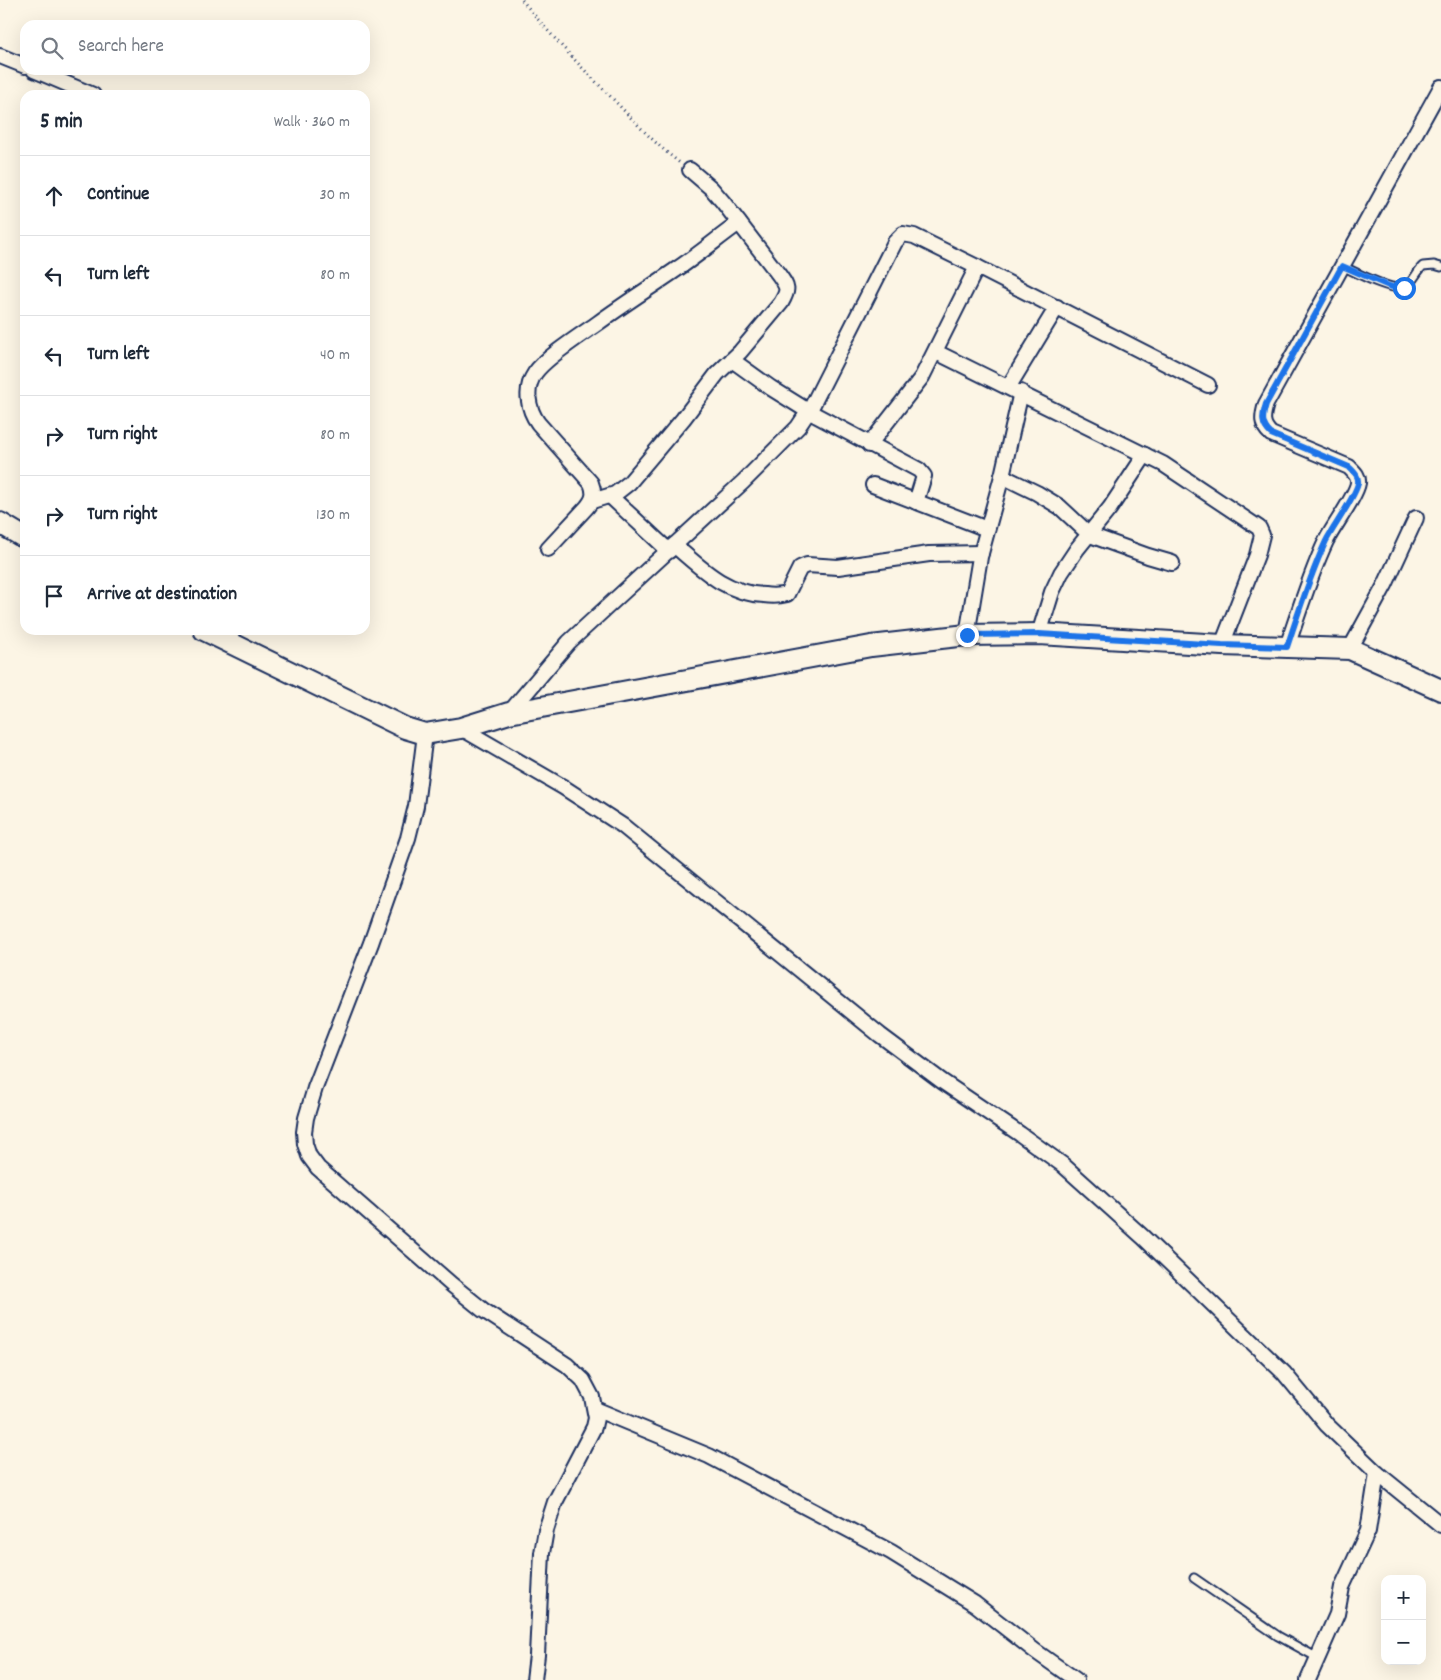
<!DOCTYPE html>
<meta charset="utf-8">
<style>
:root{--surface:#fff;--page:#f2f2f3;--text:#1f2937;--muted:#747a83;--line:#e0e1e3}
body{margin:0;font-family:Dekko,sans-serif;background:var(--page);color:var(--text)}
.controls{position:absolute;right:15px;bottom:15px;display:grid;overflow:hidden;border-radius:10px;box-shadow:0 5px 20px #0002}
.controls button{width:45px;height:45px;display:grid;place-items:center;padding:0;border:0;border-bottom:1px solid var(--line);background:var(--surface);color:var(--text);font:25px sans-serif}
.stop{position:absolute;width:15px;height:15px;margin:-11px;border:4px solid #1a73e8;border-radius:50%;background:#fff}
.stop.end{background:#1a73e8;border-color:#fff;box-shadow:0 1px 5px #0008}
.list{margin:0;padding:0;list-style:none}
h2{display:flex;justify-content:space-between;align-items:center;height:65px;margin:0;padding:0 20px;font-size:21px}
h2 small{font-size:16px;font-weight:400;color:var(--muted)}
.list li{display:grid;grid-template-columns:32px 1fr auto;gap:15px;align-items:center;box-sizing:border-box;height:80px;padding:0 20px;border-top:1px solid var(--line)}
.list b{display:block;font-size:19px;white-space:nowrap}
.list em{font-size:16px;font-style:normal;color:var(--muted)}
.icon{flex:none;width:28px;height:28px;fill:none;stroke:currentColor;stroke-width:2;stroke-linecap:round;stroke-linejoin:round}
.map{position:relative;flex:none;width:1441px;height:1680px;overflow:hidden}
.search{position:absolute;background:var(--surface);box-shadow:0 5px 20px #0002;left:20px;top:20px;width:350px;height:55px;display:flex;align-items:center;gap:12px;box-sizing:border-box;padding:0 18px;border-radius:15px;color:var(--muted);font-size:19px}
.panel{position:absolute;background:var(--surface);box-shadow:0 5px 20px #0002;left:20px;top:90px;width:350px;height:545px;border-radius:15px}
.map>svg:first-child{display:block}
</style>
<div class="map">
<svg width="1441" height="1680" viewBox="0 0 1441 1680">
<rect width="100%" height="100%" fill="#fcf5e5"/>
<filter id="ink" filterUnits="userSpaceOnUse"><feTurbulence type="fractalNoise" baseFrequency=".02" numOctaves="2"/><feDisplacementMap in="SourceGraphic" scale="10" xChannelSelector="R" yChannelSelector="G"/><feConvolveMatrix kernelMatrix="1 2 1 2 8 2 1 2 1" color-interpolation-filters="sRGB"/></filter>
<g filter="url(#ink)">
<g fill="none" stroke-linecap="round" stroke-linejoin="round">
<g stroke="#1b2f5e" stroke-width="11">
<g id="lane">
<path d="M1342,266C1353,271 1394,293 1405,287C1413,283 1416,272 1423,266L1434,265L1441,267"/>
<path d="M1194,1578L1278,1636L1318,1658"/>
</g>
</g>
<g stroke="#1b2f5e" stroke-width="18">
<g id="street">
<path d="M0,56L25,66"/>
<path d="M34,70L93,95"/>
<path d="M936,352L1163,464L1259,528L1262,535L1257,555L1222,645"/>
<path d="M732,360L771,388L808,411L919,470L924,476L916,502"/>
<path d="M1009,386L1057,307"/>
<path d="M869,445L922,377L977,267"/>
<path d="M1002,476L1037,493L1060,507L1090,535L1148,556L1172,563"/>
<path d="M873,485L987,529"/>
<path d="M610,496L669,551"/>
<path d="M592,501L615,494L629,483L683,419L717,374L740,352L781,303C789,289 788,288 779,275L723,202L711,188L690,170"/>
<path d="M674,545C702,569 725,593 764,595C771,596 779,596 787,594L800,568L807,565L838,567L929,554L981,553"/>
<path d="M548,549L587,507C594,499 595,493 591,483L538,423C528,409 524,389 535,373C546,357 581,335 598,323C624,304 651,287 677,269C698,255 718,238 739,223"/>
<path d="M1039,634L1052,592L1061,573L1077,549L1110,508L1145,455"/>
<path d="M967,635L980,557L1002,476L1021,392"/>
<path d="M1287,647C1299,611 1310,575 1326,541C1333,527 1356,496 1358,483C1359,476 1354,472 1349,467L1271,434C1261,425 1262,417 1266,404L1441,87"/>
<path d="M1350,649L1385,585L1416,518"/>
<path d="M509,713L569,642L743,482L798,427L812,406L895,242L903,234L914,236L977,267L1208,385"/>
<path d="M461,728L563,787L623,826L880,1035L943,1082L1020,1134L1063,1165L1143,1237L1284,1373L1327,1425L1377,1473L1368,1531L1342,1587L1337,1614L1308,1680"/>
<path d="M425,734L416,806L408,838L371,943L315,1088L306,1118L304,1132L305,1144L309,1156L318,1168L452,1285L483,1310L567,1365L583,1380L592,1397L596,1418L594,1427L555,1502L546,1530L542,1553L537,1655L534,1680"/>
<path d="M595,1409L709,1456L891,1552L975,1604L1035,1651L1076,1680"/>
<path d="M1377,1473L1441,1525"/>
</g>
</g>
<g stroke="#1b2f5e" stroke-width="24">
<g id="secondary">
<path d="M0,523L25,538"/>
<path d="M204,630L405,728L425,734L461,728L509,713L871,646L967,635L1039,634L1222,645L1350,649L1441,690"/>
</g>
</g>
<path stroke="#1b2f5e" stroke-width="3" stroke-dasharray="1 4" stroke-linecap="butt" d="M522,0C550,35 581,67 613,99C634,121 655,144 680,163"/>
<use href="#lane" stroke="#fcf5e5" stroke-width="7"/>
<use href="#street" stroke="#fcf5e5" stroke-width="14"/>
<use href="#secondary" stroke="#fcf5e5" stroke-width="20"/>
</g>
</g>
<g fill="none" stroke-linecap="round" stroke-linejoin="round" filter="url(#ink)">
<path stroke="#1a73e8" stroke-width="6" d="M967,635L1039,634L1222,645L1287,647C1299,611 1310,575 1326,541C1333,527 1356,496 1358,483C1359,476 1354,472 1349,467L1271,434C1261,425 1262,417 1266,404L1342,266L1389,286L1396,288H1404"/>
</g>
</svg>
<div class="controls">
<button>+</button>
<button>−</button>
</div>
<div class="stop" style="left:1404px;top:288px"></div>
<div class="stop end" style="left:967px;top:635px"></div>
<div class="search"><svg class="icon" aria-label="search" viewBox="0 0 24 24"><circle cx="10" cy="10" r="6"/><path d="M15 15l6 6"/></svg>Search here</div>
<section class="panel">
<h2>5 min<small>Walk · 360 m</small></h2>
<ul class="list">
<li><svg class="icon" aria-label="ahead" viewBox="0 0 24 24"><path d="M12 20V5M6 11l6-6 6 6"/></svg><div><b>Continue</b></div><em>30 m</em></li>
<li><svg class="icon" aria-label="left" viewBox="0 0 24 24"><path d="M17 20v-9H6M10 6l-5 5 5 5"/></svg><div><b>Turn left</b></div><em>80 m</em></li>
<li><svg class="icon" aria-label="left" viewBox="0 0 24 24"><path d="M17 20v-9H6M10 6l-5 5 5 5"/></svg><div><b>Turn left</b></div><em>40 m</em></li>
<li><svg class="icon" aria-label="right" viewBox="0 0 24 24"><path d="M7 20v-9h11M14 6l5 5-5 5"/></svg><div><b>Turn right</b></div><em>80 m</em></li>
<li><svg class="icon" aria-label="right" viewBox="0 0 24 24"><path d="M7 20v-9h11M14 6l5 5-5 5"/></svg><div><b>Turn right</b></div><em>130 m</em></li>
<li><svg class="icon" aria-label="arrive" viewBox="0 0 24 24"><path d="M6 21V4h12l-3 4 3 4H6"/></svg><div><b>Arrive at destination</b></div></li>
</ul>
</section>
</div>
